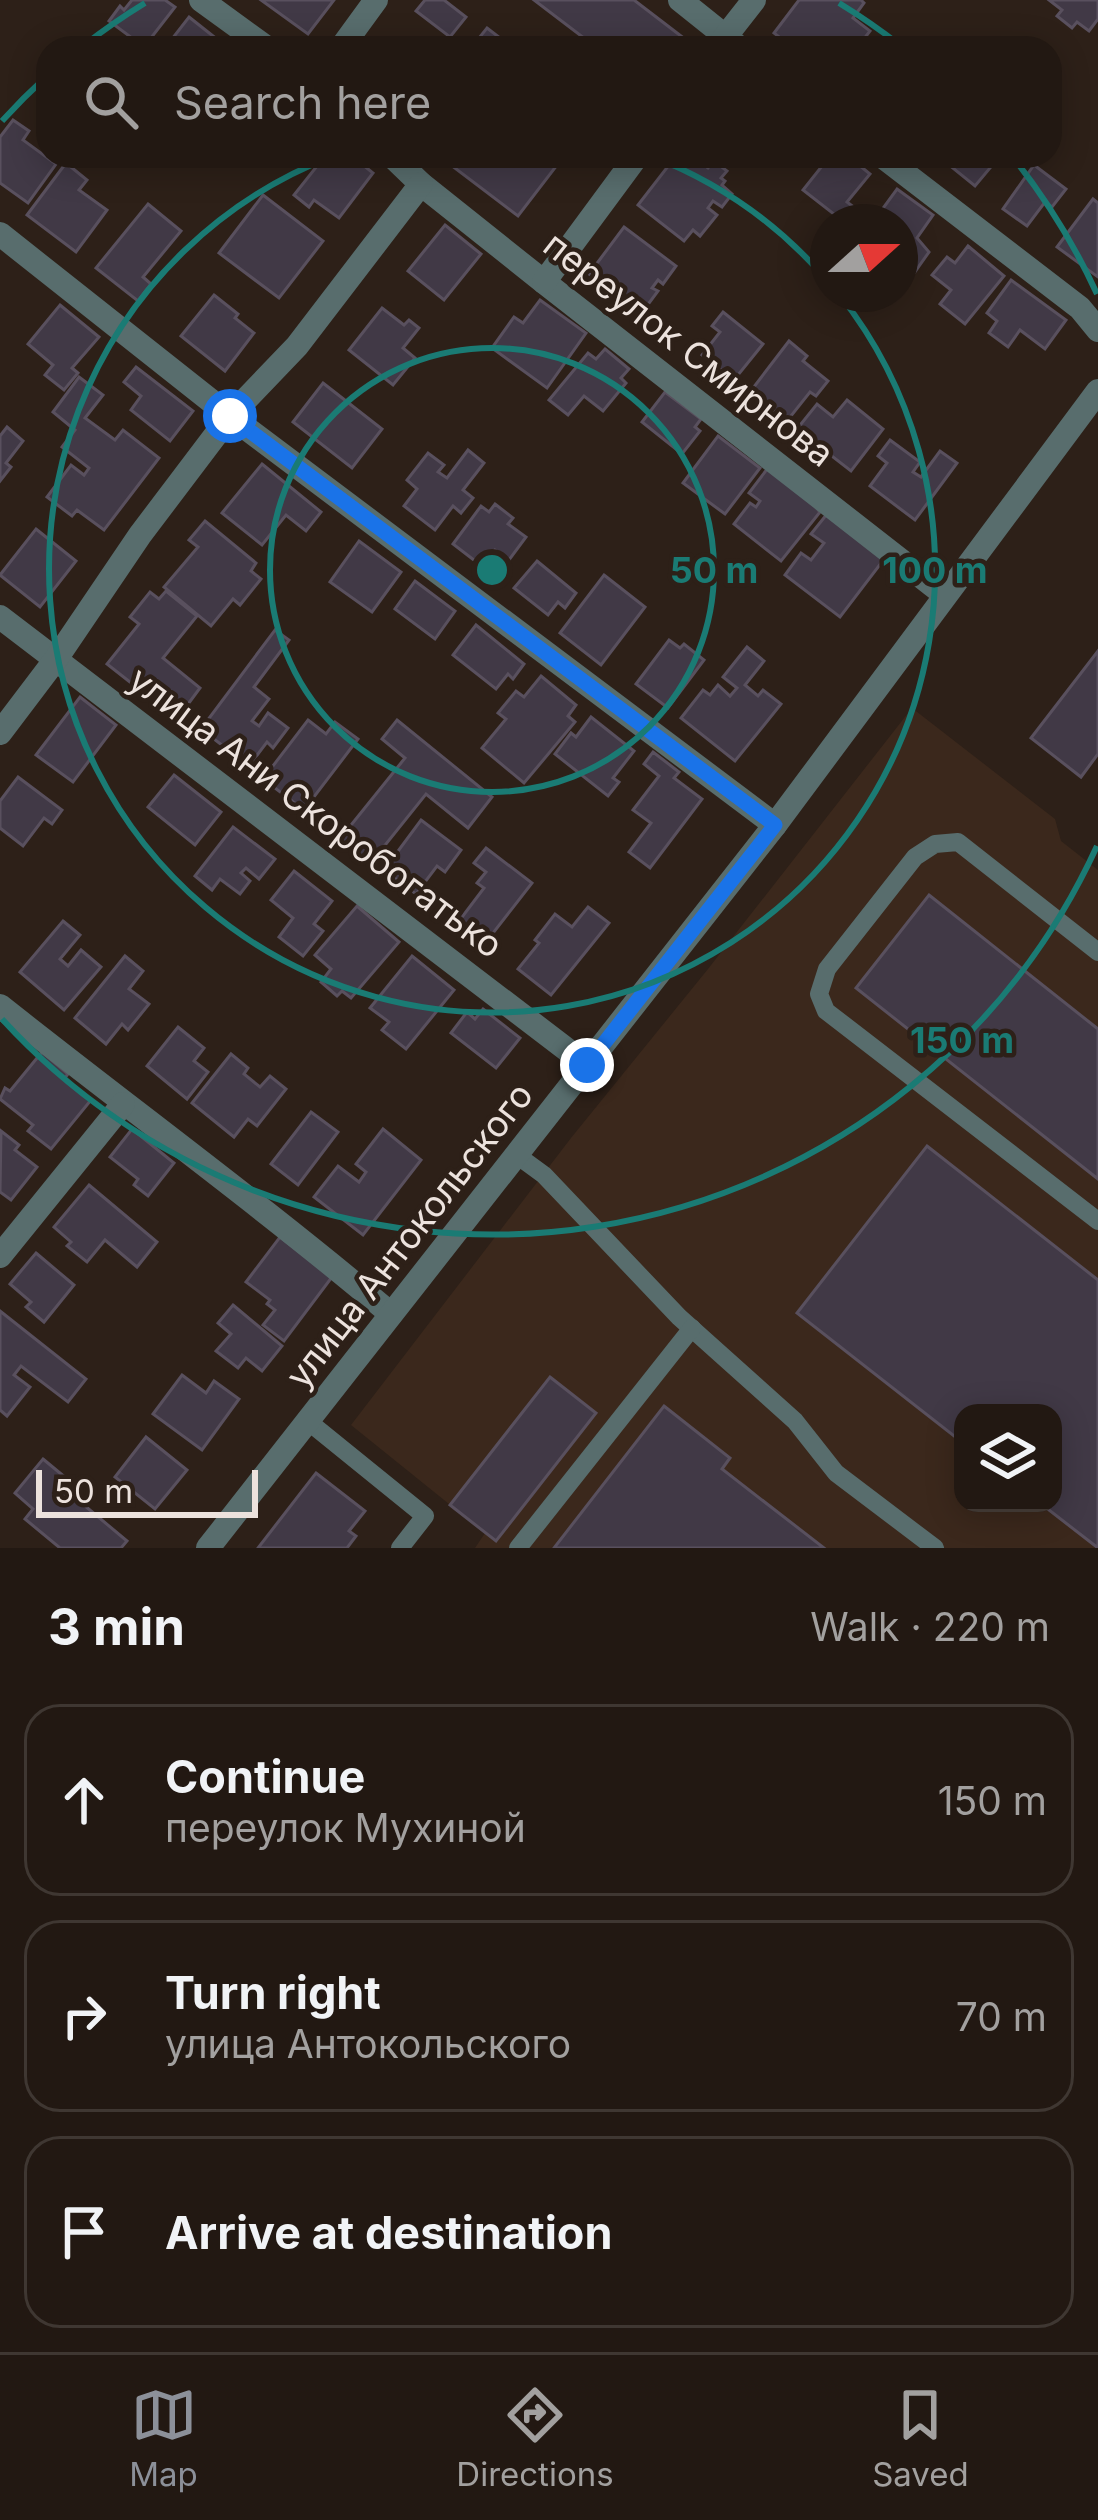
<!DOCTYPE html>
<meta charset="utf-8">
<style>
:root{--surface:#221812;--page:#2e2520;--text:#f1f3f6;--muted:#a2a09f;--line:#3f3732;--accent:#8c9099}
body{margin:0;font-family:Inter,sans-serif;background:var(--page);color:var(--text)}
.controls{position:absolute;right:36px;bottom:36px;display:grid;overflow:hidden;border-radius:24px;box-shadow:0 6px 30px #0003}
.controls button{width:108px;height:108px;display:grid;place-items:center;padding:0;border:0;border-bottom:3px solid var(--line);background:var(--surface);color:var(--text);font:60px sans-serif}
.compass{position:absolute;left:810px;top:204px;width:108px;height:108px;border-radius:50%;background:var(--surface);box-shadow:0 6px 30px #0003;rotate:69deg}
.scale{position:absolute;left:36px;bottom:30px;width:222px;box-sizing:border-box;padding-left:12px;border:6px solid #ece2dd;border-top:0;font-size:33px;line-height:42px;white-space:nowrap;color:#ece2dd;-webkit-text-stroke:9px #2d2018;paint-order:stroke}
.stop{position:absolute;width:36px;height:36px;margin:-27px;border:9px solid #1a73e8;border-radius:50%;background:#fff}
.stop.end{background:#1a73e8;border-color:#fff;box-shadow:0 3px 12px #0008}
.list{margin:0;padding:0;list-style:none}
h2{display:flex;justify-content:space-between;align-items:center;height:156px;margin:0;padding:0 48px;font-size:51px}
h2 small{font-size:39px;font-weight:400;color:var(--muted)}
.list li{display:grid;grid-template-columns:78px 1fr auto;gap:36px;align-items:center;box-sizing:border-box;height:192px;margin:0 24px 24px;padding:0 24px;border:3px solid var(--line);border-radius:36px}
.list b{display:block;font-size:45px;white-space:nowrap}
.list p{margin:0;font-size:39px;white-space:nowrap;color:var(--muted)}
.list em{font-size:39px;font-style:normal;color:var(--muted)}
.icon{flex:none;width:66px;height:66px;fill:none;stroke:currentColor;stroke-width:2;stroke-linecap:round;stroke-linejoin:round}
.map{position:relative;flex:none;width:1098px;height:1548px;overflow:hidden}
.search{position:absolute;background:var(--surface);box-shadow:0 6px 30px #0003;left:36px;right:36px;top:36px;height:132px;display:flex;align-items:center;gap:30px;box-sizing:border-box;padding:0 42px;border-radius:36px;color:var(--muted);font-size:45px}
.sheet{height:804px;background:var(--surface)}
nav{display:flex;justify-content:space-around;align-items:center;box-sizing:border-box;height:168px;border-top:3px solid var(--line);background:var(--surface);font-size:33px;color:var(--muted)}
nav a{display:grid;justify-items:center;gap:6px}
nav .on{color:var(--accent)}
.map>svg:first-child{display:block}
</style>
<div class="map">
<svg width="1098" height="1548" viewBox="0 0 1098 1548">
<rect width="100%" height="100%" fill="#2d2018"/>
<path fill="#3b281c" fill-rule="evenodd" d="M912,708L1055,819L1061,841L1098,870V1548H475L485,1533L351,1425L571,1138L708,969ZM963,1413H1053V1503H963Z"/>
<g fill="#413946" stroke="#59505e" stroke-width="3">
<path d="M132,0H165L175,7L144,47L109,21L120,6L124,10Z"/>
<path d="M261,0H334L308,34Z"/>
<path d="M425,0H444L466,17L450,37L416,11Z"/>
<path d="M534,0H634L694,46L692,48H597Z"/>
<path d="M799,0H861L864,3L853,18L870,31L857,48H838L834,45L832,48H793L774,33Z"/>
<path d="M1049,0H1098V19L1089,31L1077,22L1072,28L1057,16L1062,10Z"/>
<path d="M189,17L218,40L215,43L221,48H165Z"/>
<path d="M487,28L513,48H471Z"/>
<path d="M13,120L29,131L23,140L56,164L28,203L0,183V137Z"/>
<path d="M325,156H352L373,173L339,218L314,200L309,207L294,195Z"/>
<path d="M439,156H564L518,216Z"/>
<path d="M676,156H693L708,168L714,161L727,171L721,178L725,181L722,185L732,194L722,207L713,201L708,208L717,215L700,236L693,230L684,241L638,205Z"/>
<path d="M830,156H848L870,174L847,202L855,208L844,222L803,190Z"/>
<path d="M938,156H1000L975,186Z"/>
<path d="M66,163L87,180L79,190L107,210L76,252L27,215Z"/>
<path d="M1034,165L1066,189L1052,207L1045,202L1027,226L1003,209Z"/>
<path d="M897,189L933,215L917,238L929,252L900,293V270L903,265L900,263V222H873Z"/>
<path d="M263,195L323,241L279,298L219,253Z"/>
<path d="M1093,199L1098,203V277L1057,247Z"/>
<path d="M148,204L181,231L143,277L151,284L138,301L96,268Z"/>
<path d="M445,225L481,254L444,300L408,271Z"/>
<path d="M624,227L676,266L663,284L658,280L652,288L658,291L641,314L589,274Z"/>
<path d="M968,246L1004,276L965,324L940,304L951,290L932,275L947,257L955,263Z"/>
<path d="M1011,280L1066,320L1045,349L1020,330L1008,347L989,333L997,321L987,313Z"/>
<path d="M214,295L238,314L235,318L254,333L225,371L181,336Z"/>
<path d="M540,300L586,333L547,388L492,348L514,317L523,323Z"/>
<path d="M60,305L99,337L72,368L78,373L64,390L45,375L53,365L28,344Z"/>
<path d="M382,308L404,325L409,320L419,328L403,348L415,358L393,385L349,350Z"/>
<path d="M723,312L763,344L734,380L702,355L720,332L712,326Z"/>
<path d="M789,341L807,356L803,361L828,381L816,396L810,392L787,421L750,392Z"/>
<path d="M605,349L629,369L621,378L626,383L603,411L584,396L568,415L549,400L588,353L596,359Z"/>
<path d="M136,367L193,411L170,441L131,410L141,396L124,382Z"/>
<path d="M79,377L103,395L85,418L115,440L123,430L159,458L104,530L77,510L72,516L47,497L71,465L84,475L89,468L62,447L75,430L53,412Z"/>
<path d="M323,383L382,429L352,468L293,422Z"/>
<path d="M665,392L701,419L695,427L700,431L682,454L642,422Z"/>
<path d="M847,400L883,429L851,471L797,429L817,404L833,417Z"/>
<path d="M7,427L23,441L6,463L11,467L0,481V436Z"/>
<path d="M718,436L760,468L725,514L683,483Z"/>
<path d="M890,440L920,462L913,472L921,477L940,451L957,463L915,520L870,486L887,463L878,456Z"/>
<path d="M468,450L484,463L463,490L473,498L461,513L453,506L435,530L404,506L417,489L407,480L428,453L444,465L438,472L447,478Z"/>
<path d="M774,460L820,512L781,561L734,524L750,503L756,507L760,501L749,493Z"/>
<path d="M262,464L321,512L306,531L286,515L262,545L222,513Z"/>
<path d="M495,504L513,518L508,524L526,537L509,560L495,550L483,567L453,544L481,506L489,512Z"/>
<path d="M831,509L885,558L840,617L785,575L801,553L811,560L824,543L811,534Z"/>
<path d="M205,521L256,563L251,571L261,579L240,605L233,599L211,626L164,587L198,547L189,540Z"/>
<path d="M36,529L76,561L40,607L0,575Z"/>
<path d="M359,541L401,572L372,612L330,582Z"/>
<path d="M537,561L576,593L565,608L558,602L548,615L514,588Z"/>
<path d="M604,575L645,607L601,665L560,633Z"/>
<path d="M415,581L455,611L435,639L395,609Z"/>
<path d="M166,591L197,616L163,658L200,688L177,719L107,664L139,624L130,617L150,592L159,599Z"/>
<path d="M476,625L524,664L513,679L508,674L496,689L453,655Z"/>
<path d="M275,630L289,640L254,687L269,699L252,721L259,726L268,713L288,728L273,748L267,742L249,766L201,729Z"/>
<path d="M669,640L680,648L684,644L704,660L668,708L636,684Z"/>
<path d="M747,647L764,661L745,685L758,696L763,690L781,704L735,761L681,718L703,690L710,695L718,685L730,696L737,688L723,677Z"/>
<path d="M1098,651V754L1081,777L1031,738Z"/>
<path d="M541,676L576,705L568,716L575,722L524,783L482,748L506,719L498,713L516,691L524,697Z"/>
<path d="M80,697L116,725L73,782L36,755Z"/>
<path d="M591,717L634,751L613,778L619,782L608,796L555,754L571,733L576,737Z"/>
<path d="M308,720L326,734L335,722L358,739L304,810L263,779Z"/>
<path d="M397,720L492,797L468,828L426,794L370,864L339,840L405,758L382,739Z"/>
<path d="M653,752L679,772L674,778L702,799L650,868L629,852L651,823L633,810L659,776L644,764Z"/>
<path d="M174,775L221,812L195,845L148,807Z"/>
<path d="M18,777L62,810L52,824L44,818L23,846L0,828V801Z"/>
<path d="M421,820L461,850L445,872L437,866L416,894L384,870Z"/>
<path d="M233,827L275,859L259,879L246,868L241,873L250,881L240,894L220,879L212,890L195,876Z"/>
<path d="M486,848L532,883L483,946L456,925L484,888L477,883L486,872L474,863Z"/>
<path d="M294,871L332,901L314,924L323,931L303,956L279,937L293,918L271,900Z"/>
<path d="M929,895L1098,1029V1179L856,988Z"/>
<path d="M357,906L399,942L351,998L342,991L337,996L321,982L331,969L315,955Z"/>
<path d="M588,907L609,923L551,995L518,969L539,943L535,940L555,914L572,927Z"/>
<path d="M63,921L80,935L60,959L68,966L81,950L101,967L64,1010L20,972Z"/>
<path d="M125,956L143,971L129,989L149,1004L128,1030L122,1024L106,1044L75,1018Z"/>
<path d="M412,956L454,990L406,1049L382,1030L389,1022L370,1008Z"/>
<path d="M483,1009L520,1038L496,1068L451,1033L467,1012L475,1019Z"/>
<path d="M178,1027L204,1048L194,1061L208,1072L187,1099L147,1066Z"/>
<path d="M42,1052L68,1074L64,1079L91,1100L51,1149L28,1131L33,1125L0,1099L5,1088L10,1091Z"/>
<path d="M231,1054L248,1068L244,1074L260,1087L270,1076L286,1089L257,1126L248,1119L234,1137L192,1103Z"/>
<path d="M311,1112L338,1132L298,1185L271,1164Z"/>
<path d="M132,1129L174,1163L148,1196L134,1185L138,1179L110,1157Z"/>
<path d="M383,1129L421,1160L363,1235L314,1197L338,1166L359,1182L366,1172L356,1164Z"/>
<path d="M1,1131L19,1145L15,1150L37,1167L11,1200L0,1192Z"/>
<path d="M927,1146L1098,1280V1548L1040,1503H1053V1413H963V1443L797,1313Z"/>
<path d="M89,1185L157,1242L137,1267L105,1240L87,1262L67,1246L71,1242L54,1227Z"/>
<path d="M280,1237L332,1277L284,1341L263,1325L275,1310L267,1304L270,1300L246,1282Z"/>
<path d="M36,1253L74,1285L44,1322L26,1307L31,1302L10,1284Z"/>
<path d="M233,1305L282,1346L262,1371L246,1358L238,1368L216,1351L231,1334L218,1323Z"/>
<path d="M0,1311L86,1379L68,1402L21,1366L14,1375L30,1387L7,1416L0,1410Z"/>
<path d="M182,1375L206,1393L214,1381L239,1399L202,1450L153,1414Z"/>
<path d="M550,1377L596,1413L496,1541L450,1505Z"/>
<path d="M664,1406L730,1458L722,1469L824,1548H554Z"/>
<path d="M146,1437L187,1470L155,1509L115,1477Z"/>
<path d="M43,1459L66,1478L60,1485L127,1541L121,1548H60L25,1519L33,1509L15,1493Z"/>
<path d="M316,1473L365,1511L349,1531L356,1536L347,1548H258Z"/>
</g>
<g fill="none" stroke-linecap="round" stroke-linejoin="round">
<g stroke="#586d6d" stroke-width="18">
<path d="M1098,952L958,842L935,844L915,857L827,969L819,994L826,1011L1098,1221"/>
<path d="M518,1156L544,1175L679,1317L795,1421L836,1473L935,1548"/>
<path d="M309,1422L425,1516L400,1548"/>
<path d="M518,1548L692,1328"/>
</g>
<g stroke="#586d6d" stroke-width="24">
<path d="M201,0L267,48"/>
<path d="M680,0L740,48"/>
<path d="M718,46L754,0"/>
<path d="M341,48L376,0"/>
<path d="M392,156L421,184L544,282L945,595"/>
<path d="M882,156L1080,308L1098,330"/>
<path d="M0,234L230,416L775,825"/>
<path d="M544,282L637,156"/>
<path d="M0,617L587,1065"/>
<path d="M0,733L56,659L140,535L230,416L297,346L421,184"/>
<path d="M0,1006C130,1109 264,1207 391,1314"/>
<path d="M0,1256L123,1104"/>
<path d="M208,1548L775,825L1098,391"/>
</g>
</g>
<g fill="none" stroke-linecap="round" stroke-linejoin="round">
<path stroke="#1a73e8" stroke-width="15" d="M230,416L775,825L587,1065"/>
</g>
<g fill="none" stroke="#1a7b74" stroke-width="6">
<circle cx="492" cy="570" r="222"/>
<path d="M651 156A443 443 0 0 1 826 279M839 294A443 443 0 1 1 333 156"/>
<path d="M1097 846A665 665 0 0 1 2 1019M2 121A665 665 0 0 1 47 76M83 46A665 665 0 0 1 145 3M839 3A665 665 0 0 1 901 46M1012 156A665 665 0 0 1 1097 294"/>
</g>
<g text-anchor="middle" stroke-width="9" stroke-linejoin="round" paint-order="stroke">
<g font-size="36" fill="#ece2dd" stroke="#2d2018">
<text transform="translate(689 349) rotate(38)" y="13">переулок Смирнова</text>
<text transform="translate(316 812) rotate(37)" y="13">улица Ани Скоробогатько</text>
<text transform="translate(409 1235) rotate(-52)" y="13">улица Антокольского</text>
</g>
</g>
<circle cx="492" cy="570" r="18" fill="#1a7b74" stroke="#2d2018" stroke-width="6"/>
<g font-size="36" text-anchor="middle" font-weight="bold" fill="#1a7b74" stroke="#2d2018" stroke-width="9" stroke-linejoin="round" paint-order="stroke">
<text x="714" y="583">50 m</text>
<text x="935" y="583">100 m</text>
<text x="962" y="1053">150 m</text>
</g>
</svg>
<div class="controls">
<button><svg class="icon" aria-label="layers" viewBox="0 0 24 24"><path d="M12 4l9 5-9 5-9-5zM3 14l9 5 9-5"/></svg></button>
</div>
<svg class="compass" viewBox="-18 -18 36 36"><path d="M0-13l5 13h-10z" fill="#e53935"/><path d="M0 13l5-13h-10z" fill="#a2a09f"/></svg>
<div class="scale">50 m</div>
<div class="stop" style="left:230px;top:416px"></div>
<div class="stop end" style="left:587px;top:1065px"></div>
<div class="search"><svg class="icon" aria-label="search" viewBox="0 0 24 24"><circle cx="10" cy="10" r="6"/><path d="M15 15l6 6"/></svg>Search here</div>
</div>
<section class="sheet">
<h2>3 min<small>Walk · 220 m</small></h2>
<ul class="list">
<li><svg class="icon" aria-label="ahead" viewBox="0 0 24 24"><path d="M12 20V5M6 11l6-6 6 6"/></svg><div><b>Continue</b><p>переулок Мухиной</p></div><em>150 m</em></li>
<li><svg class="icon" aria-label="right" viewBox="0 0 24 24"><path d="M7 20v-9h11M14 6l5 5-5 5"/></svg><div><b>Turn right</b><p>улица Антокольского</p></div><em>70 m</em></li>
<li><svg class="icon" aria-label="arrive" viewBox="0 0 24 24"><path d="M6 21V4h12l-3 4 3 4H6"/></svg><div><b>Arrive at destination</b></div></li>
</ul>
</section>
<nav>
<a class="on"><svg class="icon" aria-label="map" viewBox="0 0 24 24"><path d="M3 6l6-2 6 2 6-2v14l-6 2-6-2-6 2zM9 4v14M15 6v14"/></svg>Map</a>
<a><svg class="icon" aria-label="directions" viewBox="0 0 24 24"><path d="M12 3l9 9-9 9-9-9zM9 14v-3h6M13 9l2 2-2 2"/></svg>Directions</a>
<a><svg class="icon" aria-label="saved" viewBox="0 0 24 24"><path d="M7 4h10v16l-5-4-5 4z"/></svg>Saved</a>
</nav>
